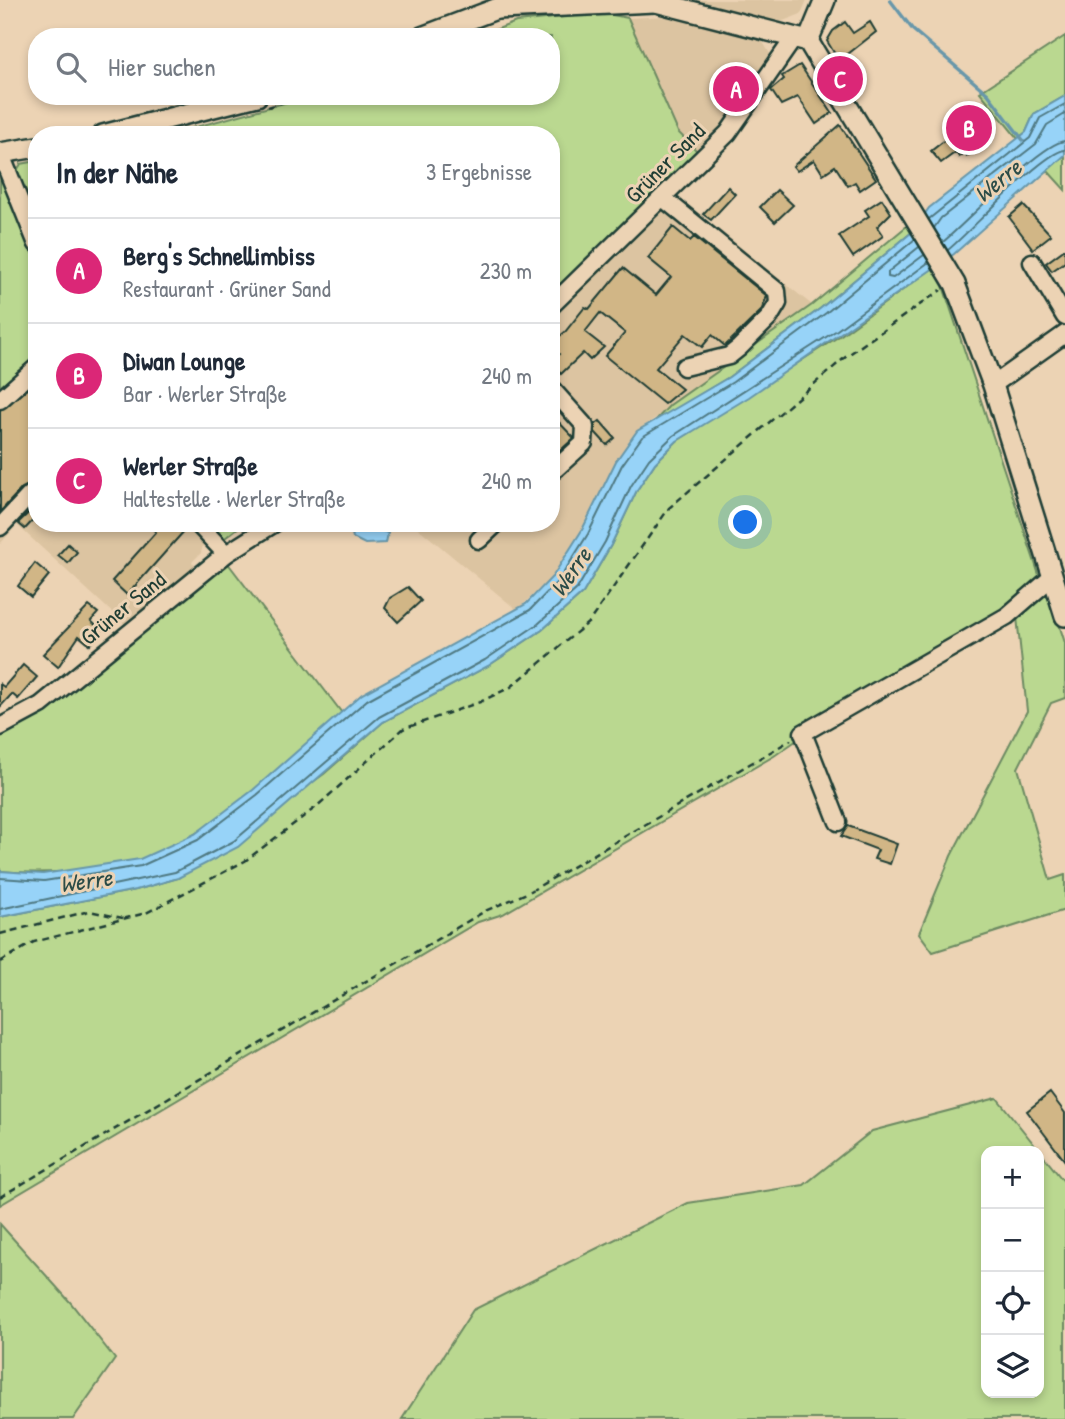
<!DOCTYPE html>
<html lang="de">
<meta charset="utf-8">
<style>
:root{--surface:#fff;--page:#f6f6f7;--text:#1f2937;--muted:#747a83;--line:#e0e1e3;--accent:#db2777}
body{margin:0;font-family:"Patrick Hand",sans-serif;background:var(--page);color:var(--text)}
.controls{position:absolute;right:21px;bottom:21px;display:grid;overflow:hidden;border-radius:14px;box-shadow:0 4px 10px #0003}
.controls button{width:63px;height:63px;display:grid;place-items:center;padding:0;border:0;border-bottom:2px solid var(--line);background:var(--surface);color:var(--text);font:35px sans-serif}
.you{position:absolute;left:746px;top:523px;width:24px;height:24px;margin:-18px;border:5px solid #fff;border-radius:50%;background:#1a73e8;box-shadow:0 0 0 10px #1a73e833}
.badge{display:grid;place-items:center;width:46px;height:46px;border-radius:50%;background:var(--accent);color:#fff;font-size:23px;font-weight:700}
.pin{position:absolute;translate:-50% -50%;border:4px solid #fff;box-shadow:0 2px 7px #0006}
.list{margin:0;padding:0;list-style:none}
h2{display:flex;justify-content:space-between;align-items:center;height:91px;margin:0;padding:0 28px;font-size:30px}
h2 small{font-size:23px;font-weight:400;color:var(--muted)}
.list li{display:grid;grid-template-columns:46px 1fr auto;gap:21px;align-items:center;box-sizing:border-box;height:105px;padding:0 28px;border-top:2px solid var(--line)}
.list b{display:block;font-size:26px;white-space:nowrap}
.list p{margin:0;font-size:23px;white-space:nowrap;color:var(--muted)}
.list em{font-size:23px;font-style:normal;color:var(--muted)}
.icon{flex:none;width:38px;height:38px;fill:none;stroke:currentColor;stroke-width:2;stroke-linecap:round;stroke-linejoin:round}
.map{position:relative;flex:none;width:1065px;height:1419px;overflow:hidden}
.search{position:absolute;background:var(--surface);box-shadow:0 4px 10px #0003;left:28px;top:28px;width:532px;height:77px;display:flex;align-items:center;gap:18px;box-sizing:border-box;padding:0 24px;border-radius:28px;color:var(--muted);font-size:26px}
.panel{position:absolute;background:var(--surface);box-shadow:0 4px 10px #0003;left:28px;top:126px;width:532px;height:406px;border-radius:28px}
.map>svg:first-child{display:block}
</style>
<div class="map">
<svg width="1065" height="1419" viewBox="0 0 1065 1419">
<rect width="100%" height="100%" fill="#ecd3b4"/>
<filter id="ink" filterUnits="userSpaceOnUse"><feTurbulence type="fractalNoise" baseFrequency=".0143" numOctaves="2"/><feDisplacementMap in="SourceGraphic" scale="14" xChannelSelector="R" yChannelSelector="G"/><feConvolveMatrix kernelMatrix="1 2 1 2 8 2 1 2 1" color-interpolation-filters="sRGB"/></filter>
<g filter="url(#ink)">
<g fill="#dcc4a1">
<path d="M683,0H807L801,14L778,23Z"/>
<path d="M671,16L761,39L772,57L700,154L678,133L628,18Z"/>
<path d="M677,196L812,305L637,431L616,461L582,530L553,576L517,610L412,523H551V315Z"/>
<path d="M37,355V523H192L203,545L201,553L192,562L198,570L129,628L17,525L0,544V387Z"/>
</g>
<g fill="#bad890" stroke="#6c8a62" stroke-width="2" fill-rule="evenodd">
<path d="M602,13L628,18L678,132L700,154L551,296V135H166L310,96H551V37H477L516,22Z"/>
<path d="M1065,36V96L1034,114L1026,132L1018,139L980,92Z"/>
<path d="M1065,155V190L1047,170Z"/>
<path d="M37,161V233L14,175L21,164Z"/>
<path d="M0,171L37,257V355L0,387Z"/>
<path d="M908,225L912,232L821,308L729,377L654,422L670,405L812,305Z"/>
<path d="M933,268L943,286L1041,581L1004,612L897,671L774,756L503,914L478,922L0,1205V917L136,890L178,878L324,774L383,722L488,666L542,630L583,593L611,545L637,490L655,463L677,441L841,335Z"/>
<path d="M207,523H244L225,538Z"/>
<path d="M227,562L342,713C288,759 208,842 138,860C94,871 46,875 0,871V734Z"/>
<path d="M1047,587L1065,643V698L1051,703L1018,768L1050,880L1065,875V910L933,952L919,933L951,856L1027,711L1017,617Z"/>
<path d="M997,1098L1065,1183V1419H402L473,1310L688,1203L804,1185L872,1131ZM986,1151H1039V1393H986Z"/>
<path d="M0,1224L70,1302L115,1359L73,1419H0Z"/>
</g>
<g fill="#97d3f8" stroke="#6797aa" stroke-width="2">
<path d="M1065,96V155L954,254L749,397L677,441L655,463L637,490L611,545L583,593L542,630L488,666L383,722L238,847L178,878L136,890L0,917V871L43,874L140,859L195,834L253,790L362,694L526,604L553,576L582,530L616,461L637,431L729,377L821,308L912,232L929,208L1026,132L1034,114Z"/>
<path d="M359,523L388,533L386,543L365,544L353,538L351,528Z"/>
</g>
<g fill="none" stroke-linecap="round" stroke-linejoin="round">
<g stroke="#4f7982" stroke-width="2">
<path d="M929,219L1030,138L1040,118L1065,104"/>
<path d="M934,228L941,218L1036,144L1047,125L1065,114"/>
<path d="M943,242C966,223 1042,142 1065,141"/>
<path d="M919,247L888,272V277L893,278L924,255"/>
<path d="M948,250C970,232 1043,152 1065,150"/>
<path d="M0,878L44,881L141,866L198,840L257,795L367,700L530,610L559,580L588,534L622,465L642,437L733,382L826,313L915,239"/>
<path d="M0,909L175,872L234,841L379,717L485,660L538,624L577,589L605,542L631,486L649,459L673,436L837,330L929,262"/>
</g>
<path stroke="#6797aa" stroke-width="3.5" d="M890,0L913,30L988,94L1023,140"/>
</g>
<g fill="#d1b686" stroke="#1f3d34" stroke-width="2">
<path d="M845,22L853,33L870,22L876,32L839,61L827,41L833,31Z"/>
<path d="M800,65L832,113L816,124L798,97L781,105L771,90L784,79L782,76Z"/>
<path d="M740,77L749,85L735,99L726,90Z"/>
<path d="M966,105L991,138L967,156L965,153L959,157L956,152L941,163L931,151L959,129L950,117Z"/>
<path d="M840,125L876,179L860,190L855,182L848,186L835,166L823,174L814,160L797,171L793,166Z"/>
<path d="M728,187L735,194L711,220L703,214Z"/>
<path d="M777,190L793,205L775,222L760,207Z"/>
<path d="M882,199L891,213L877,227L883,236L853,257L839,236L869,216L865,210Z"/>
<path d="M1023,205L1051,235L1033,249L1009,217Z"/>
<path d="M673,227L690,241L694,237L767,296L761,311L725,346L712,335L702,347L685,334L656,368L682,389L664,404L605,356L625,333L600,313L585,332L604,347L590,360L583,353L561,374L551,363L559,354L551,347L552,342L565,332L585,307L589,309L623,268L656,295L671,277L648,258Z"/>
<path d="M1065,249V262L1052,271L1046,263Z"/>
<path d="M37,381V481L22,488L0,512V410Z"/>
<path d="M551,414L574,438L551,459Z"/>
<path d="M600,421L615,438L607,445L595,432V425Z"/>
<path d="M37,505V516L25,529L18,523Z"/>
<path d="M146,523H178L185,530L127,595L112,581L156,532Z"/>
<path d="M68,544L77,552L68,563L58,555Z"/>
<path d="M35,563L49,575L31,597L18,586Z"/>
<path d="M408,587L421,601L398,622L385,608L390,598Z"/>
<path d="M89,606L98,613L91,621L102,631L90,645L79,636L58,667L43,654Z"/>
<path d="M23,665L37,677L18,699L12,694L0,707V684L4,687Z"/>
<path d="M848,826L897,844L890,864L874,859L878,850L841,836Z"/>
<path d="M1050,1093L1065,1113V1161L1027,1111Z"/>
</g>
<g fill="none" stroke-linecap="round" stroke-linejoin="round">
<g stroke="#1f3d34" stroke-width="21">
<g id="minor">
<path d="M0,152L37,244"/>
<path d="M663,198L777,291L778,303L769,318L739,348L729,356L684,367"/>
<path d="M1032,262L1065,317"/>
<path d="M551,306L728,133L794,38"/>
<path d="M993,385L1065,334"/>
<path d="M551,388L585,426L584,443L551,473"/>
<path d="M0,400L37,367"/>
<path d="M197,523L226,554"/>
<path d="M0,527L30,495L37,494"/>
<path d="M479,540L497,523"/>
<path d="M0,727L41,705L226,554L275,523"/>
<path d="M838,822L803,733L1007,616L1052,577"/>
</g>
</g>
<g stroke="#1f3d34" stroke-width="24">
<g id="major">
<path d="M648,0L808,41L955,284L993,385L1065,616"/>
<path d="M497,9L655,2"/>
<path d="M422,37L509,4"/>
<path d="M808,41L825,0"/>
<path d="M103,135L257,96"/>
<path d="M0,153L37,147"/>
</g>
</g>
<g stroke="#1f3d34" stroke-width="2.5" stroke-dasharray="7 5" stroke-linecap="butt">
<path d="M268,107L302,96"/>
<path d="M0,934L89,911L123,918"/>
<path d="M0,962L34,942L146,913L245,861L315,808L403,729L480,702L511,687L589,622L669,508L848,355L941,290"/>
<path d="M0,1197L485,911L529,892L791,740"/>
</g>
<use href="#minor" stroke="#ecd3b4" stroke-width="16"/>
<use href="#major" stroke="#ecd3b4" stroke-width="19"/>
</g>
</g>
<g text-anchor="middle" stroke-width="6" stroke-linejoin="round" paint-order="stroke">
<g font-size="23" fill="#1f3d34" stroke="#ecd3b4">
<text transform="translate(665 163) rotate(-45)" y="8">Grüner Sand</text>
<text transform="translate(123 608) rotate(-39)" y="8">Grüner Sand</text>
</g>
<g font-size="24" font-style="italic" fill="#2b4c48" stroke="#ecd3b4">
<text transform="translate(998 181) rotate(-39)" y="8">Werre</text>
<text transform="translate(571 572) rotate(-55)" y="8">Werre</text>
<text transform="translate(86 881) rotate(-8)" y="8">Werre</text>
</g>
</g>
</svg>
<div class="controls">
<button>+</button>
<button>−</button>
<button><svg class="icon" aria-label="locate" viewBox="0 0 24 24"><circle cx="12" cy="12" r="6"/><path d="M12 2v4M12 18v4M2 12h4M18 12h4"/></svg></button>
<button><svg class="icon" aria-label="layers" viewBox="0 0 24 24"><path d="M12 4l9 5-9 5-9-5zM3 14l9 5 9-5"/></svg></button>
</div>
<div class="you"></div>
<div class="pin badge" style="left:736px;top:89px">A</div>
<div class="pin badge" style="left:969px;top:128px">B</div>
<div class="pin badge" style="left:840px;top:79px">C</div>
<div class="search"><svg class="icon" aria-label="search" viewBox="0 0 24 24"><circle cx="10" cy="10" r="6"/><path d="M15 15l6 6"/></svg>Hier suchen</div>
<section class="panel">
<h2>In der Nähe<small>3 Ergebnisse</small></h2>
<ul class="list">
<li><span class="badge">A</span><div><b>Berg's Schnellimbiss</b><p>Restaurant · Grüner Sand</p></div><em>230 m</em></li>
<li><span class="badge">B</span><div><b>Diwan Lounge</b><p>Bar · Werler Straße</p></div><em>240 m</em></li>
<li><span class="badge">C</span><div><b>Werler Straße</b><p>Haltestelle · Werler Straße</p></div><em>240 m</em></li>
</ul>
</section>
</div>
